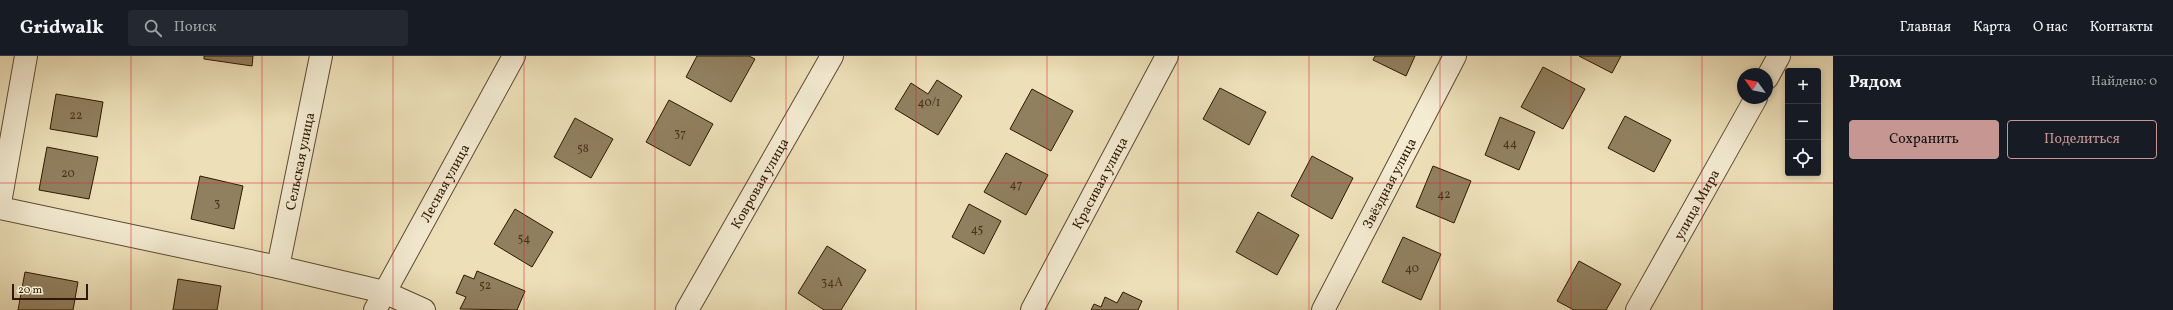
<!DOCTYPE html>
<html lang="ru">
<meta charset="utf-8">
<style>
:root{--surface:#171b24;--page:#242831;--text:#f1f3f6;--muted:#9ea1a6;--line:#363941;--accent:#c59692}
body{margin:0;font-family:Vollkorn,serif;background:var(--page);color:var(--text)}
.controls{position:absolute;right:12px;top:12px;display:grid;overflow:hidden;border-radius:4px;box-shadow:0 2px 6px #0003}
.controls button{width:36px;height:36px;display:grid;place-items:center;padding:0;border:0;border-bottom:1px solid var(--line);background:var(--surface);color:var(--text);font:20px sans-serif}
.compass{position:absolute;left:1737px;top:12px;width:36px;height:36px;border-radius:50%;background:var(--surface);box-shadow:0 2px 6px #0003;rotate:303deg}
.scale{position:absolute;left:12px;bottom:10px;width:76px;box-sizing:border-box;padding-left:4px;border:2px solid #2e1800;border-top:0;font-size:11px;line-height:14px;white-space:nowrap;color:#2e1800;-webkit-text-stroke:3px #f3ebd2;paint-order:stroke}
.list{margin:0;padding:0;list-style:none}
h2{display:flex;justify-content:space-between;align-items:center;height:52px;margin:0;padding:0 16px;font-size:17px}
h2 small{font-size:13px;font-weight:400;color:var(--muted)}
.actions{display:flex;gap:8px;padding:12px 16px}
.actions a{flex:1;padding:9px 0;border:1px solid var(--accent);border-radius:4px;text-align:center;font-size:14px;color:var(--accent)}
.actions .main{background:var(--accent);color:#111}
.icon{flex:none;width:22px;height:22px;fill:none;stroke:currentColor;stroke-width:2;stroke-linecap:round;stroke-linejoin:round}
.map{position:relative;flex:none;width:1833px;height:254px;overflow:hidden}
header{display:flex;align-items:center;gap:24px;box-sizing:border-box;height:56px;padding:0 20px;background:var(--surface);border-bottom:1px solid var(--line)}
header strong{font-size:19px}
nav{display:flex;gap:22px;margin-inline-start:auto;font-size:14px}
.search{width:280px;height:36px;background:var(--page);display:flex;align-items:center;gap:10px;box-sizing:border-box;padding:0 14px;border-radius:4px;color:var(--muted);font-size:15px}
main{display:flex}
aside{flex:1;background:var(--surface)}
.map>svg:first-child{display:block}
</style>
<header>
<strong>Gridwalk</strong>
<div class="search"><svg class="icon" aria-label="search" viewBox="0 0 24 24"><circle cx="10" cy="10" r="6"/><path d="M15 15l6 6"/></svg>Поиск</div>
<nav><a>Главная</a><a>Карта</a><a>О нас</a><a>Контакты</a></nav>
</header>
<main>
<div class="map">
<svg width="1833" height="254" viewBox="0 0 1833 254">
<rect width="100%" height="100%" fill="#ede0b9"/>
<filter id="stains"><feTurbulence type="fractalNoise" baseFrequency=".005" numOctaves="4"/><feColorMatrix values="0 0 0 0 .2 0 0 0 0 .09 0 0 0 0 .02 0 0 0 .5 -.17"/></filter>
<radialGradient id="worn" r=".72"><stop offset=".6" stop-color="#630" stop-opacity="0"/><stop offset="1" stop-color="#630" stop-opacity=".3"/></radialGradient>
<g fill="#918060" stroke="#2e1800">
<path d="M204,0H253L252,10L204,3Z"/>
<path d="M697,0H749L755,3L731,46L686,21Z"/>
<path d="M1375,0H1415L1406,20L1373,4Z"/>
<path d="M1579,0H1621L1612,17Z"/>
<path d="M1543,11L1585,33L1563,73L1521,51Z"/>
<path d="M937,24L962,40L938,79L895,53L911,27L928,38Z"/>
<path d="M1220,32L1266,56L1249,89L1203,63Z"/>
<path d="M1032,33L1073,55L1051,95L1010,73Z"/>
<path d="M56,38L103,46L97,81L50,73Z"/>
<path d="M669,44L713,68L690,110L646,86Z"/>
<path d="M1625,60L1671,84L1654,116L1608,92Z"/>
<path d="M1500,61L1535,76L1519,114L1485,99Z"/>
<path d="M575,62L613,83L591,122L554,101Z"/>
<path d="M47,91L98,101L89,143L39,134Z"/>
<path d="M1006,97L1048,119L1026,159L984,136Z"/>
<path d="M1312,100L1353,122L1332,163L1291,140Z"/>
<path d="M1433,110L1471,125L1454,167L1416,151Z"/>
<path d="M200,120L243,130L234,173L191,163Z"/>
<path d="M969,148L1001,165L984,198L952,181Z"/>
<path d="M515,153L553,176L532,211L494,188Z"/>
<path d="M1258,156L1299,179L1277,219L1236,196Z"/>
<path d="M1403,181L1441,198L1421,244L1382,226Z"/>
<path d="M827,190L866,214L841,254H824L798,237Z"/>
<path d="M1579,205L1621,228L1606,254H1574L1557,245Z"/>
<path d="M477,215L525,235L517,254L460,253L466,241L456,237L464,219L474,223Z"/>
<path d="M25,216L78,226L73,254H18Z"/>
<path d="M178,223L221,230L217,254H173Z"/>
<path d="M1123,236L1142,245L1138,254H1091L1094,248L1101,251L1105,241L1117,247Z"/>
</g>
<g fill="none" stroke-linecap="round" stroke-linejoin="round">
<g stroke="#5e4a2e" stroke-width="24">
<g id="minor">
<path d="M1767,22L1779,0"/>
<path d="M0,147L26,0"/>
<path d="M0,152L278,211L384,236L424,254"/>
<path id="s1" d="M278,211L321,0"/>
<path id="s2" d="M375,254L514,0"/>
<path id="s3" d="M687,254L832,0"/>
<path id="s4" d="M1032,254L1167,0"/>
<path id="s5" d="M1323,254L1455,0"/>
<path id="s6" d="M1637,254L1756,42"/>
</g>
</g>
<use href="#minor" stroke="#f3ebd2" stroke-width="22"/>
</g>
<path fill="none" stroke="#d62828" stroke-width="1" stroke-opacity="0.55" d="M131,0V254M262,0V254M393,0V254M524,0V254M655,0V254M786,0V254M916,0V254M1047,0V254M1178,0V254M1309,0V254M1440,0V254M1571,0V254M1702,0V254M0,127H1833"/>
<g text-anchor="middle" stroke-width="3.5" stroke-linejoin="round" paint-order="stroke">
<g font-size="12" fill="#473218">
<text x="929" y="50">40/1</text>
<text x="76" y="63">22</text>
<text x="680" y="81">37</text>
<text x="1510" y="91">44</text>
<text x="583" y="96">58</text>
<text x="68" y="121">20</text>
<text x="1016" y="132">47</text>
<text x="1444" y="142">42</text>
<text x="217" y="151">3</text>
<text x="977" y="177">45</text>
<text x="524" y="186">54</text>
<text x="1412" y="216">40</text>
<text x="832" y="230">34А</text>
<text x="485" y="233">52</text>
</g>
<g font-size="14" fill="#2e1800" stroke="#f3ebd2">
<text dy="5" stroke="none"><textPath href="#s1" startOffset="108">Сельская улица</textPath></text>
<text dy="5" stroke="none"><textPath href="#s2" startOffset="145">Лесная улица</textPath></text>
<text dy="5" stroke="none"><textPath href="#s3" startOffset="146">Ковровая улица</textPath></text>
<text dy="5" stroke="none"><textPath href="#s4" startOffset="144">Красивая улица</textPath></text>
<text dy="5" stroke="none"><textPath href="#s5" startOffset="143">Звёздная улица</textPath></text>
<text dy="5" stroke="none"><textPath href="#s6" startOffset="121">улица Мира</textPath></text>
</g>
</g>
<rect width="100%" height="100%" filter="url(#stains)"/>
<rect width="100%" height="100%" fill="url(#worn)"/>
</svg>
<div class="controls">
<button>+</button>
<button>−</button>
<button><svg class="icon" aria-label="locate" viewBox="0 0 24 24"><circle cx="12" cy="12" r="6"/><path d="M12 2v4M12 18v4M2 12h4M18 12h4"/></svg></button>
</div>
<svg class="compass" viewBox="-18 -18 36 36"><path d="M0-13l5 13h-10z" fill="#e53935"/><path d="M0 13l5-13h-10z" fill="#9ea1a6"/></svg>
<div class="scale">20 m</div>
</div>
<aside>
<h2>Рядом<small>Найдено: 0</small></h2>
<ul class="list">
</ul>
<div class="actions"><a class="main">Сохранить</a><a>Поделиться</a></div>
</aside>
</main>
